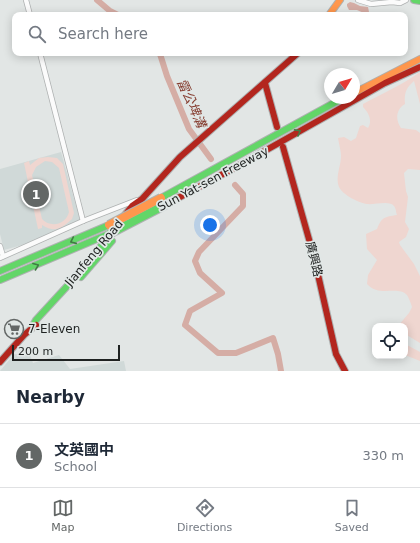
<!DOCTYPE html>
<meta charset="utf-8">
<style>
:root{--surface:#fff;--page:#f2f2f3;--text:#1f2937;--muted:#747a83;--line:#e0e1e3;--accent:#636766}
body{margin:0;font-family:"DejaVu Sans","Noto Sans TC",sans-serif;background:var(--page);color:var(--text)}
.controls{position:absolute;right:12px;bottom:12px;display:grid;overflow:hidden;border-radius:8px;box-shadow:0 2px 10px #0003}
.controls button{width:36px;height:36px;display:grid;place-items:center;padding:0;border:0;border-bottom:1px solid var(--line);background:var(--surface);color:var(--text);font:20px sans-serif}
.compass{position:absolute;left:324px;top:68px;width:36px;height:36px;border-radius:50%;background:var(--surface);box-shadow:0 2px 10px #0003;rotate:52deg}
.scale{position:absolute;left:12px;bottom:10px;width:108px;box-sizing:border-box;padding-left:4px;border:2px solid #1f2221;border-top:0;font-size:11px;line-height:14px;white-space:nowrap;color:#1f2221;-webkit-text-stroke:3px #e1e7e6;paint-order:stroke}
.you{position:absolute;left:210px;top:225px;width:14px;height:14px;margin:-10px;border:3px solid #fff;border-radius:50%;background:#1a73e8;box-shadow:0 0 0 6px #1a73e833}
.badge{display:grid;place-items:center;width:26px;height:26px;border-radius:50%;background:var(--accent);color:#fff;font-size:13px;font-weight:700}
.pin{position:absolute;translate:-50% -50%;border:2px solid #fff;box-shadow:0 1px 4px #0006}
.list{margin:0;padding:0;list-style:none}
h2{display:flex;justify-content:space-between;align-items:center;height:52px;margin:0;padding:0 16px;font-size:17px}
h2 small{font-size:13px;font-weight:400;color:var(--muted)}
.list li{display:grid;grid-template-columns:26px 1fr auto;gap:12px;align-items:center;box-sizing:border-box;height:64px;padding:0 16px;border-top:1px solid var(--line)}
.list b{display:block;font-size:15px;white-space:nowrap}
.list p{margin:0;font-size:13px;white-space:nowrap;color:var(--muted)}
.list em{font-size:13px;font-style:normal;color:var(--muted)}
.icon{flex:none;width:22px;height:22px;fill:none;stroke:currentColor;stroke-width:2;stroke-linecap:round;stroke-linejoin:round}
.map{position:relative;flex:none;width:420px;height:371px;overflow:hidden}
.search{position:absolute;background:var(--surface);box-shadow:0 2px 10px #0003;left:12px;right:12px;top:12px;height:44px;display:flex;align-items:center;gap:10px;box-sizing:border-box;padding:0 14px;border-radius:8px;color:var(--muted);font-size:15px}
.sheet{height:116px;background:var(--surface)}
nav{display:flex;justify-content:space-around;align-items:center;box-sizing:border-box;height:56px;border-top:1px solid var(--line);background:var(--surface);font-size:11px;color:var(--muted)}
nav a{display:grid;justify-items:center;gap:2px}
nav .on{color:var(--accent)}
.map>svg:first-child{display:block}
</style>
<div class="map">
<svg width="420" height="371" viewBox="0 0 420 371">
<rect width="100%" height="100%" fill="#e2e6e5"/>
<g fill="#d0d9d8">
<path d="M61,152L80,220L26,244L4,250L0,234V169Z"/>
<path d="M14,354L30,355L33,363L59,355L70,369L124,361L126,371H0Z"/>
</g>
<g fill="#efd6d0" fill-rule="evenodd">
<path d="M420,72V104L414,81C406,88 404,93 405,104C396,109 395,120 401,128L416,130L420,133V170L408,169L404,173L406,191L408,197L405,222L409,229L406,237L399,242L400,245L414,264L420,276V343L405,334V326H398L409,313L412,307C411,304 409,298 407,295C397,285 380,298 367,284L368,275L377,260L367,249L366,234L377,229C382,217 384,217 397,215C396,213 396,208 394,206C390,200 374,205 367,204C359,203 343,195 339,187C335,177 341,166 341,156C341,151 339,144 338,138L344,137L351,141L356,138L360,126L363,125L368,128C373,120 368,112 363,107V104C383,93 402,85 420,72Z"/>
<path d="M48,157L57,158L63,164L74,213L72,219C61,229 55,233 42,225V228L38,229L24,163L29,161L30,165L39,158ZM45,161L52,162L59,168L69,212C66,225 50,228 42,219L32,175L36,167Z"/>
<path d="M407,345L420,352V361L405,355V346Z"/>
</g>
<path fill="#d5ada5" d="M350,2L354,3L360,6L368,7L369,12L366,14L357,10H349L347,6V4Z"/>
<g fill="none" stroke-linecap="round" stroke-linejoin="round">
<g stroke="#d5ada5" stroke-width="6">
<path d="M97,0L110,11L118,15"/>
<path d="M158,53L160,54L167,76L189,129L211,159"/>
<path d="M235,185L243,194V206L199,252L195,261L200,273L222,293L190,311L185,325L218,353H236L273,338L278,354L281,371"/>
</g>
<g stroke="#aeb1b1" stroke-width="6">
<g id="street">
<path d="M26,0L30,15"/>
<path d="M358,0L371,4L392,2L400,3L406,0"/>
<path d="M40,53L83,221"/>
<path d="M0,246L3,256"/>
<path d="M0,258L83,221L137,200"/>
</g>
</g>
<g stroke="#aeb1b1" stroke-width="8">
<g id="fast">
<path d="M414,0L420,1"/>
<path d="M161,198L343,98"/>
<path d="M0,271L109,225"/>
<path d="M81,277L112,241"/>
<path d="M0,280L111,233"/>
<path d="M32,327L36,320L70,283L112,233"/>
</g>
</g>
<g stroke="#aeb1b1" stroke-width="8">
<g id="slow">
<path d="M329,15L340,0"/>
<path d="M354,93L420,59"/>
</g>
</g>
<g stroke="#aeb1b1" stroke-width="8">
<g id="jam">
<path d="M265,83L277,127"/>
<path d="M283,147L314,257L336,354L345,371"/>
<path d="M165,205L238,166L385,83L420,67"/>
<path d="M124,216L132,206L142,199L180,157L298,53"/>
<path d="M0,362L24,335L36,325"/>
</g>
</g>
<use href="#street" stroke="#fbfbfb" stroke-width="4.5"/>
<use href="#fast" stroke="#63d668" stroke-width="6"/>
<use href="#slow" stroke="#ff974d" stroke-width="6"/>
<use href="#jam" stroke="#b3261e" stroke-width="6"/>
<g stroke="#aeb1b1" stroke-width="10" stroke-linecap="butt">
<path id="fast-bridge" d="M111,233L165,205"/>
</g>
<g stroke="#aeb1b1" stroke-width="10" stroke-linecap="butt">
<path id="slow-bridge" d="M109,225L161,198"/>
</g>
<use href="#fast-bridge" stroke="#63d668" stroke-width="8"/>
<use href="#slow-bridge" stroke="#ff974d" stroke-width="8"/>
</g>
<defs><path id="oneway-chevron" d="M-2-3.5L2.5 0L-2 3.5" fill="none" stroke-width="1.6" stroke-linecap="round" stroke-linejoin="round"/></defs>
<g stroke="#417c44">
<use href="#oneway-chevron" transform="translate(298 132) rotate(-29)"/>
<use href="#oneway-chevron" transform="translate(73 241) rotate(156)"/>
<use href="#oneway-chevron" transform="translate(36 266) rotate(-21)"/>
</g>
<defs>
<g id="supermarket-ring" transform="scale(1)"><circle r="9.5" fill="#e1e7e6" stroke="#636766" stroke-width="1.5"/><path d="M-6-5.5h2.5l.6 2H6L4.5 2H-2.5L-4.4-4H-6ZM-1.5 3.2a1.3 1.3 0 1 0 .1 0ZM3 3.2a1.3 1.3 0 1 0 .1 0Z" fill="#636766"/></g>
</defs>
<g fill-rule="evenodd">
<use href="#supermarket-ring" x="14" y="329"/>
</g>
<g text-anchor="middle" stroke-width="3.5" stroke-linejoin="round" paint-order="stroke">
<g font-size="12" fill="#1f2221" stroke="#e1e7e6">
<text transform="translate(213 179) rotate(-28)" y="4">Sun Yat-sen Freeway</text>
<text transform="translate(94 253) rotate(-50)" y="4">Jianfeng Road</text>
<text transform="translate(314 259) rotate(76)" y="4">廣興路</text>
</g>
<g font-size="12" fill="#1f2221" stroke="#e1e7e6" text-anchor="start">
<text x="28" y="333">7-Eleven</text>
</g>
<g font-size="13" font-style="italic" fill="#863d30" stroke="#e1e7e6">
<text transform="translate(192 103) rotate(66)" y="5">雷公埤溝</text>
</g>
</g>
</svg>
<div class="controls">
<button><svg class="icon" aria-label="locate" viewBox="0 0 24 24"><circle cx="12" cy="12" r="6"/><path d="M12 2v4M12 18v4M2 12h4M18 12h4"/></svg></button>
</div>
<svg class="compass" viewBox="-18 -18 36 36"><path d="M0-13l5 13h-10z" fill="#e53935"/><path d="M0 13l5-13h-10z" fill="#747a83"/></svg>
<div class="scale">200 m</div>
<div class="you"></div>
<div class="pin badge" style="left:36px;top:194px">1</div>
<div class="search"><svg class="icon" aria-label="search" viewBox="0 0 24 24"><circle cx="10" cy="10" r="6"/><path d="M15 15l6 6"/></svg>Search here</div>
</div>
<section class="sheet">
<h2>Nearby<small></small></h2>
<ul class="list">
<li><span class="badge">1</span><div><b>文英國中</b><p>School</p></div><em>330 m</em></li>
</ul>
</section>
<nav>
<a class="on"><svg class="icon" aria-label="map" viewBox="0 0 24 24"><path d="M3 6l6-2 6 2 6-2v14l-6 2-6-2-6 2zM9 4v14M15 6v14"/></svg>Map</a>
<a><svg class="icon" aria-label="directions" viewBox="0 0 24 24"><path d="M12 3l9 9-9 9-9-9zM9 14v-3h6M13 9l2 2-2 2"/></svg>Directions</a>
<a><svg class="icon" aria-label="saved" viewBox="0 0 24 24"><path d="M7 4h10v16l-5-4-5 4z"/></svg>Saved</a>
</nav>
